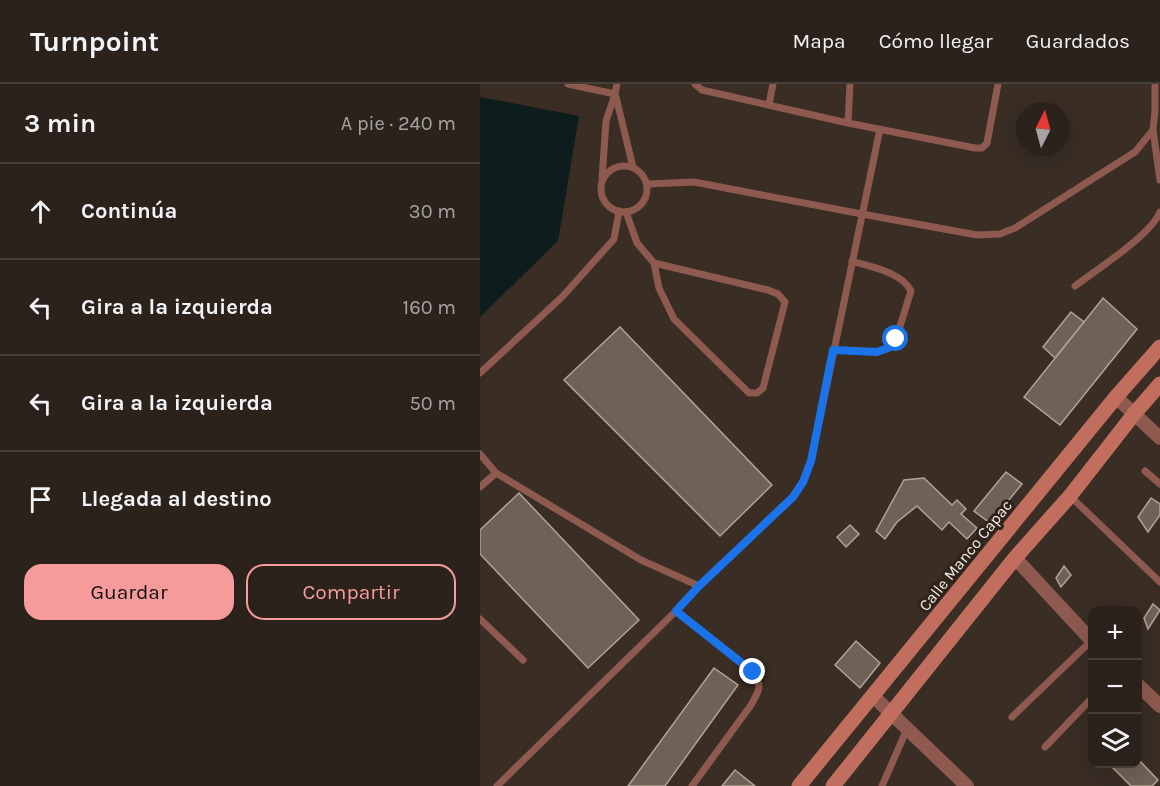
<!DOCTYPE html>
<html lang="es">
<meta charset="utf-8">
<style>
:root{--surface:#2b221b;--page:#372f28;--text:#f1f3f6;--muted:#a6a4a3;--line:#473f3a;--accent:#f59b9c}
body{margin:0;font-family:Karla,sans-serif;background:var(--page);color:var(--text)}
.controls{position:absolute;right:18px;bottom:18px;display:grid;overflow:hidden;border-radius:12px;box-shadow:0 6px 24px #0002}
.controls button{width:54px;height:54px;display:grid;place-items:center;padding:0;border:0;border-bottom:2px solid var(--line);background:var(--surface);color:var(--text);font:30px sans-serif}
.compass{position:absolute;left:536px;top:18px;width:54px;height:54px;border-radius:50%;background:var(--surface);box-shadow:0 6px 24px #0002;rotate:6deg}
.stop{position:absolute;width:18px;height:18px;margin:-14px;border:4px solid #1a73e8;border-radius:50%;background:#fff}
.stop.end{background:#1a73e8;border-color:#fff;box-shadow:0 2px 6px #0008}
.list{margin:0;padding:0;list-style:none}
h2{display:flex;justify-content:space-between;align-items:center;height:78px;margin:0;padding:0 24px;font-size:26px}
h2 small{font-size:20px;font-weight:400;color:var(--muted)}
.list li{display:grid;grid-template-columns:39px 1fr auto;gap:18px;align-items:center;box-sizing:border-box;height:96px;padding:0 24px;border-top:2px solid var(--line)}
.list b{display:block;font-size:22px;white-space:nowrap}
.list em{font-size:20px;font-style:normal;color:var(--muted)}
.actions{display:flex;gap:12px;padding:18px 24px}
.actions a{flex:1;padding:14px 0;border:2px solid var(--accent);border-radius:18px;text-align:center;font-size:21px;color:var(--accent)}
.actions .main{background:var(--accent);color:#111}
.icon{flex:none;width:33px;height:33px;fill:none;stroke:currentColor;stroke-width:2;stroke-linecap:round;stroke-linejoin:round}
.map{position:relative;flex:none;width:680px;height:702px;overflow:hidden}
header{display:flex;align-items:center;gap:36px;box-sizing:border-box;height:84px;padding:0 30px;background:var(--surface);border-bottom:2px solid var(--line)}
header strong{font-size:28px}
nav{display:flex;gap:33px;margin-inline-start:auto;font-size:21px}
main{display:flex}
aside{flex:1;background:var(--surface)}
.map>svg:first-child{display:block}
</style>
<header>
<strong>Turnpoint</strong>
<nav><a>Mapa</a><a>Cómo llegar</a><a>Guardados</a></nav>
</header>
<main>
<aside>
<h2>3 min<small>A pie · 240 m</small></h2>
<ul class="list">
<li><svg class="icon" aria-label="ahead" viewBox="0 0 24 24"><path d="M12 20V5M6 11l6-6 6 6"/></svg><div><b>Continúa</b></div><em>30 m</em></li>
<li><svg class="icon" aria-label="left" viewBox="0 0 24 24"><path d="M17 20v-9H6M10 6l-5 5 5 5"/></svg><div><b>Gira a la izquierda</b></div><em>160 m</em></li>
<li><svg class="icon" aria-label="left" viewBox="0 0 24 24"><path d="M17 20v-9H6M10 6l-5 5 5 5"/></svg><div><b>Gira a la izquierda</b></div><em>50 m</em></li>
<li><svg class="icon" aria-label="arrive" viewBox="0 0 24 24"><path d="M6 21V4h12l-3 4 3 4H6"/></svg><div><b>Llegada al destino</b></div></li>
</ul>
<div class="actions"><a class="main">Guardar</a><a>Compartir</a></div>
</aside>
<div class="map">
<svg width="680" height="702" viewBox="0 0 680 702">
<rect width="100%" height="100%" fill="#392d24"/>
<path fill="#0d1c1d" d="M0,13L99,32L78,157L0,233Z"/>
<g fill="#6e6156" stroke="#b2a397" stroke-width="1.5">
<path d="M623,214L657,245L580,341L544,313Z"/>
<path d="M591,228L604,238L575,274L563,263Z"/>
<path d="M140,243L292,401L240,452L84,296Z"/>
<path d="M526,388L542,400L510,439L494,427Z"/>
<path d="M444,394L472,421L477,416L486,425L481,430L497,444L487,455L469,438L462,446L437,422L417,438L405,455L396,447L424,396Z"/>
<path d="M39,409L159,536L108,584L0,470V446Z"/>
<path d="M671,414L680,420V431L668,448L658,433Z"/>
<path d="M370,441L379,450L366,463L357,453Z"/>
<path d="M584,482L591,491L581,503L576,494Z"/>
<path d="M673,520L680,526L668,545L664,534Z"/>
<path d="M376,557L400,579L380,604L355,581Z"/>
<path d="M234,584L258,601L185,702H148Z"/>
<path d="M658,675L678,696L672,702H651L629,680H658Z"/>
<path d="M255,686L275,702H242Z"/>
</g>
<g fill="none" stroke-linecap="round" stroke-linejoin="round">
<g stroke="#8e594e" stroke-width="7">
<path d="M88,0L135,10"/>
<path d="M215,0L222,6L368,39L495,64H502L507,59L518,0"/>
<path d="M136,13L153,83"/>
<path d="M289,20L293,0"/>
<path d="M368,39L370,0"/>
<path d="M673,46L680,96"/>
<circle cx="144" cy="105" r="23"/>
<path d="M122,95L126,37L135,10L137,0"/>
<path d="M167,100L214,98L382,130L497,151L520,150L535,144L655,68L673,46L675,26V0"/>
<path d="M146,128L157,159L174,179L288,206L298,210L305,218L283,304L277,309H269L194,235L179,204L174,179"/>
<path d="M595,202C616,186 671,151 680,128"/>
<path d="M353,266L397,268L408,264L416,255L431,207C422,188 390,183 372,177"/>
<path d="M0,289L83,212L134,155L139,127"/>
<path d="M0,370L16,389L161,476L219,502"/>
<path d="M665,387L680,400"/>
<path d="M0,403L16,389"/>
<path d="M590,412L680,498"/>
<path d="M196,527L273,588C283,603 279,606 271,621L212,702"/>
<path d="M0,535L43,576"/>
<path d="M532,633L612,556"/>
<path d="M565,663L612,614"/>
<path d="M17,702L196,527L219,502L313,413L323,398L331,377L400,45"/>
<path d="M402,702L427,645"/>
</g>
<g stroke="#8e594e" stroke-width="14">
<path d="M636,313L680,354"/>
<path d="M535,474L612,557"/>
<path d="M658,601L680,622"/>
<path d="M393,612L487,702"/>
</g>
<g stroke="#c26e5e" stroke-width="15">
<path d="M319,702L636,313L680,263"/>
<path d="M353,702L535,474L590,412L654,330L680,300"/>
</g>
</g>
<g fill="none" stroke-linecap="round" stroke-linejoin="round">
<path stroke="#1a73e8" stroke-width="8" d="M273,588L196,527L219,502L313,413L323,398L331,377L353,266L397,268L408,264L416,255"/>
</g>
<g text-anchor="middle" stroke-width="6" stroke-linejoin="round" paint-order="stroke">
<g font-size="16" fill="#f4ece6" stroke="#2f231a">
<text transform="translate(485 471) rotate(-51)" y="6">Calle Manco Capac</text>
</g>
</g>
</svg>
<div class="controls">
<button>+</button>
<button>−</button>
<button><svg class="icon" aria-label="layers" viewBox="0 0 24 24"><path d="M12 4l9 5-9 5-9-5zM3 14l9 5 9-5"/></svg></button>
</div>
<svg class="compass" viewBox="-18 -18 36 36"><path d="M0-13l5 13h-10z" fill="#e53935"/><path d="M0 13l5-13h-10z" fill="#a6a4a3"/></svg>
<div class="stop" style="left:416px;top:255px"></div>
<div class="stop end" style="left:273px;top:588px"></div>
</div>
</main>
